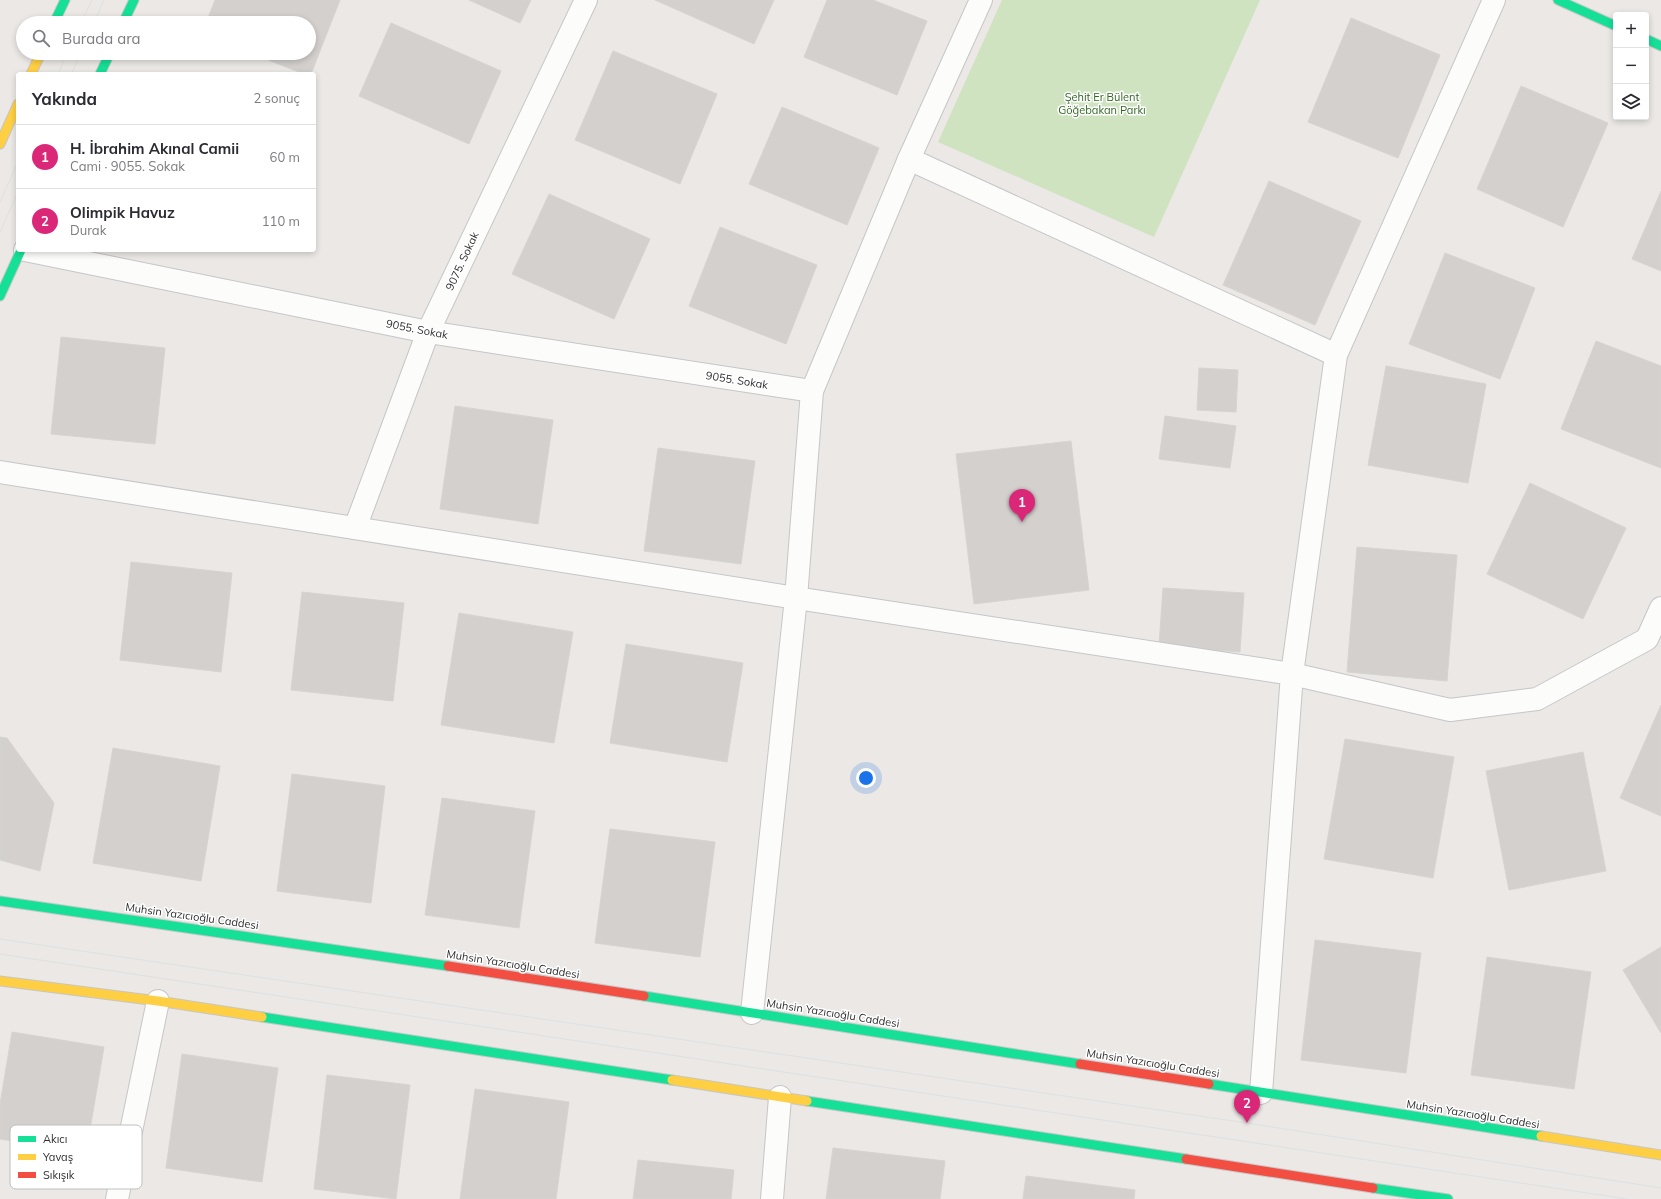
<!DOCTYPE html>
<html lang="tr">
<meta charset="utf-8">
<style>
:root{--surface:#fff;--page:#f2f2f3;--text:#2b2b33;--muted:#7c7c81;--line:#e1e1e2;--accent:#db2777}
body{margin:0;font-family:Mulish,sans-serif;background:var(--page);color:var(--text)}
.controls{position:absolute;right:12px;top:12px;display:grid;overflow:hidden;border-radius:4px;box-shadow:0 2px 6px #0003}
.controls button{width:36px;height:36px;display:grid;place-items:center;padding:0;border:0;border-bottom:1px solid var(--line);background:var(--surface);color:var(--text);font:20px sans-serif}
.you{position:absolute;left:866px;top:778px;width:14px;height:14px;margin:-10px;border:3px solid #fff;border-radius:50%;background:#1a73e8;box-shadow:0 0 0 6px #1a73e833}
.badge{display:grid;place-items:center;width:26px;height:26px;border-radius:50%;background:var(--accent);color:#fff;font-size:13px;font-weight:700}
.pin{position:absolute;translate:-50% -33px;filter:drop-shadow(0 1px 2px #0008)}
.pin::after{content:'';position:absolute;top:21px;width:14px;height:12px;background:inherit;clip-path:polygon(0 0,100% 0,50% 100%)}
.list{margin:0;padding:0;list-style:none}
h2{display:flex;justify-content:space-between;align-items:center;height:52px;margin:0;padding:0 16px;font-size:17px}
h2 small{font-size:13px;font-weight:400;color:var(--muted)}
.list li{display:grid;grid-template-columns:26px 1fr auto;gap:12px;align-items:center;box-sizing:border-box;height:64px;padding:0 16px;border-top:1px solid var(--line)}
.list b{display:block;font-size:15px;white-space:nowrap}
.list p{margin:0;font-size:13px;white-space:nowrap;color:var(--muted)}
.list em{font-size:13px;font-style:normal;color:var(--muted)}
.icon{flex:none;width:22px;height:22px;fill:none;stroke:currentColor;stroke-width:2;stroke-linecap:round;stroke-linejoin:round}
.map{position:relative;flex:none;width:1661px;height:1199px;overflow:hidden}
.search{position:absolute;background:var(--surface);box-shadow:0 2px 6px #0003;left:16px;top:16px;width:300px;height:44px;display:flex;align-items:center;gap:10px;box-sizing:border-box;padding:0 14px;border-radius:22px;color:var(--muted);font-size:15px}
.panel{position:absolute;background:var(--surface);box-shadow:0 2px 6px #0003;left:16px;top:72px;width:300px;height:180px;border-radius:4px}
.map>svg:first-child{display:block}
</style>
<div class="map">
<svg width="1661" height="1199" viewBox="0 0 1661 1199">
<rect width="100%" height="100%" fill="#ebe8e5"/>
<path fill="#cfe3c1" d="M1002,0H1260L1154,237L938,142Z"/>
<g fill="#d3d0ce" stroke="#d6d4d1">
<path d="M215,0H340L311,74H304L250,53H309V23H206Z"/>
<path d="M469,0H531L520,23Z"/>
<path d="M655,0H774L754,44Z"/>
<path d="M827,0H873L927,21L897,95L804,57Z"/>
<path d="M1351,18L1440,55L1398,158L1308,122Z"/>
<path d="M391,23L501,71L469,144L359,96Z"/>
<path d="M613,51L717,94L680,184L575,140Z"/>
<path d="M1521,86L1608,123L1563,227L1477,189Z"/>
<path d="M782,107L879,148L847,225L749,184Z"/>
<path d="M1269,181L1361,221L1315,325L1223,285Z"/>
<path d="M1661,191V271L1632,259Z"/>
<path d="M549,194L650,239L614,319L512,274Z"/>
<path d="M720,227L817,265L786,344L689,306Z"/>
<path d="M1445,253L1535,288L1500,379L1409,344Z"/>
<path d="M61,337L165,348L155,444L51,434Z"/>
<path d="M1596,341L1661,366V468L1561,429Z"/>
<path d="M1386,366L1486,384L1468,483L1368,465Z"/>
<path d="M1199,368L1238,370L1236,412L1197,410Z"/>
<path d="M455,406L553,420L538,524L440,509Z"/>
<path d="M1165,416L1236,426L1230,468L1159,459Z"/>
<path d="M1071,441L1089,590L974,604L956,454Z"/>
<path d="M658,448L755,461L741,564L644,551Z"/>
<path d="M1530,483L1626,528L1583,619L1487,574Z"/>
<path d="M1357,547L1457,555L1447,681L1347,672Z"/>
<path d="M131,562L232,573L221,672L120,660Z"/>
<path d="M1163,588L1244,593L1240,652L1159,646Z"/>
<path d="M302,592L404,603L393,701L291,690Z"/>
<path d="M459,613L573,632L554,743L441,725Z"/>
<path d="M626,644L743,663L727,762L610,743Z"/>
<path d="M1661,705V816L1620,798Z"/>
<path d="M0,737L7,738L54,803L40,871L0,860Z"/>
<path d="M1345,739L1454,757L1433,878L1324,859Z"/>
<path d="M113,748L220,766L201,881L93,863Z"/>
<path d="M1583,752L1606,871L1509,890L1486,771Z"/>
<path d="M292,774L385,786L371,903L277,891Z"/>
<path d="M442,798L535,811L519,928L425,915Z"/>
<path d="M610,829L715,842L700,957L595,943Z"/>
<path d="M1315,940L1421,953L1406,1073L1301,1060Z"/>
<path d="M1661,947V1033L1623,970Z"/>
<path d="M1487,957L1591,972L1574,1089L1471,1075Z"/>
<path d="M12,1032L104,1047L86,1153L0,1139V1104Z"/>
<path d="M182,1054L278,1068L262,1182L166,1168Z"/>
<path d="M327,1075L410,1085L396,1199L314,1189Z"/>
<path d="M475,1089L569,1102L556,1199H460Z"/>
<path d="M833,1148L945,1161L940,1199H826Z"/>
<path d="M638,1160L734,1170L731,1199H633Z"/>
<path d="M1026,1176L1135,1190L1134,1199H1023Z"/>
</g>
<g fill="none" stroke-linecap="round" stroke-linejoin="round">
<g stroke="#c7c6c7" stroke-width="24">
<g id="street">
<path d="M909,159L1336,355"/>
<path d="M25,250L428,332L812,391"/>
<path d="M0,472L796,598L1292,674L1450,710L1537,699L1647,639L1661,608"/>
<path d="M355,528L428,332L586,0"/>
<path d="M752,1013L796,598L812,391L909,159L981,0"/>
<path d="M1261,1093L1292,674L1336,355L1494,0"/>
<path d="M117,1199L158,1001"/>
<path d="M772,1199L780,1097"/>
</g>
</g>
<g stroke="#c7c6c7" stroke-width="11">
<g id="fast">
<path d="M1558,0L1616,26"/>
<path d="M54,23L65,0"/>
<path d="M123,23L134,0"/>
<path d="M1646,39L1661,46"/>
<path d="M100,74L110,53"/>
<path d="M0,296L21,250"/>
<path d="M0,901L448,966"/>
<path d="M644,996L1080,1064"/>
<path d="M262,1017L672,1080"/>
<path d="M1209,1084L1541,1136"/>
<path d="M807,1101L1186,1159"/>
<path d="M1373,1188L1448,1199"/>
</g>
</g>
<g stroke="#c7c6c7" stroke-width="11">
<g id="slow">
<path d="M31,74L41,53"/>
<path d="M0,144L18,104"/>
<path d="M0,981L158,1001L262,1017"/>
<path d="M672,1080L807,1101"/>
<path d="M1541,1136L1661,1155"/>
</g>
</g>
<g stroke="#c7c6c7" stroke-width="11">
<g id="jam">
<path d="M448,966L644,996"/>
<path d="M1080,1064L1209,1084"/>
<path d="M1186,1159L1373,1188"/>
</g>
</g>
<use href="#street" stroke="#fcfcfb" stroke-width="22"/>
<use href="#fast" stroke="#16e098" stroke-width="9"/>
<use href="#slow" stroke="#ffcf43" stroke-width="9"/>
<use href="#jam" stroke="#f24e42" stroke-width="9"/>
<g stroke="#dfe0e1" stroke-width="1">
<path d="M81,23L92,0"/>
<path d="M94,23L104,0"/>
<path d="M58,74L67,53"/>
<path d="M71,74L81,53"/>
<path d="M0,202L18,162"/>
<path d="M0,232L18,192"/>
<path d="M0,939L1247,1123L1661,1188"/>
<path d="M0,954L1627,1199"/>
</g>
</g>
<g text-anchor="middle" stroke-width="3" stroke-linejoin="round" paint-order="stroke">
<g font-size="11" fill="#306622" stroke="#fff">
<text x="1102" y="101">Şehit Er Bülent<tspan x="1102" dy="13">Göğebakan Parkı</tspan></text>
</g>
<g font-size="11" fill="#2e2e2e" stroke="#fff">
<text transform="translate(462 261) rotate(-65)" y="4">9075. Sokak</text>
<text transform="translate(417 329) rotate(11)" y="4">9055. Sokak</text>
<text transform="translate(737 380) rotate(9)" y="4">9055. Sokak</text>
<text transform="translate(192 916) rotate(8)" y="4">Muhsin Yazıcıoğlu Caddesi</text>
<text transform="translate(513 964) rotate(9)" y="4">Muhsin Yazıcıoğlu Caddesi</text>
<text transform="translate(833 1013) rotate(9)" y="4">Muhsin Yazıcıoğlu Caddesi</text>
<text transform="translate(1153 1063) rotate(9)" y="4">Muhsin Yazıcıoğlu Caddesi</text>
<text transform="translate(1473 1114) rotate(9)" y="4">Muhsin Yazıcıoğlu Caddesi</text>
</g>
</g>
<rect x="10" y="1125" width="132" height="64" rx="6" fill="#fff" stroke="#c0c0c0" stroke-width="1"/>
<rect x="18" y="1136" width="18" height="6" fill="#16e098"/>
<rect x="18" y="1154" width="18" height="6" fill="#ffcf43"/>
<rect x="18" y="1172" width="18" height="6" fill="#f24e42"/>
<g font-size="11" fill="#2e2e2e">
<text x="43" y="1143">Akıcı</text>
<text x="43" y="1161">Yavaş</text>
<text x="43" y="1179">Sıkışık</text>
</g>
</svg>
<div class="controls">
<button>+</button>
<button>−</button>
<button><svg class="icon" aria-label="layers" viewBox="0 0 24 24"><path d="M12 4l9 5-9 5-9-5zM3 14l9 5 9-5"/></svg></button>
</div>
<div class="you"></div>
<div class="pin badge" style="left:1022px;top:522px">1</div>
<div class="pin badge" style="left:1247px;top:1123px">2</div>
<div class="search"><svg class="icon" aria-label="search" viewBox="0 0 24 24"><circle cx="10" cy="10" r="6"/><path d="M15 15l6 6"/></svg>Burada ara</div>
<section class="panel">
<h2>Yakında<small>2 sonuç</small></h2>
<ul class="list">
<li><span class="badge">1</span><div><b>H. İbrahim Akınal Camii</b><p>Cami · 9055. Sokak</p></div><em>60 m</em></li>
<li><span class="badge">2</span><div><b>Olimpik Havuz</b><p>Durak</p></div><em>110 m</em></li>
</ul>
</section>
</div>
